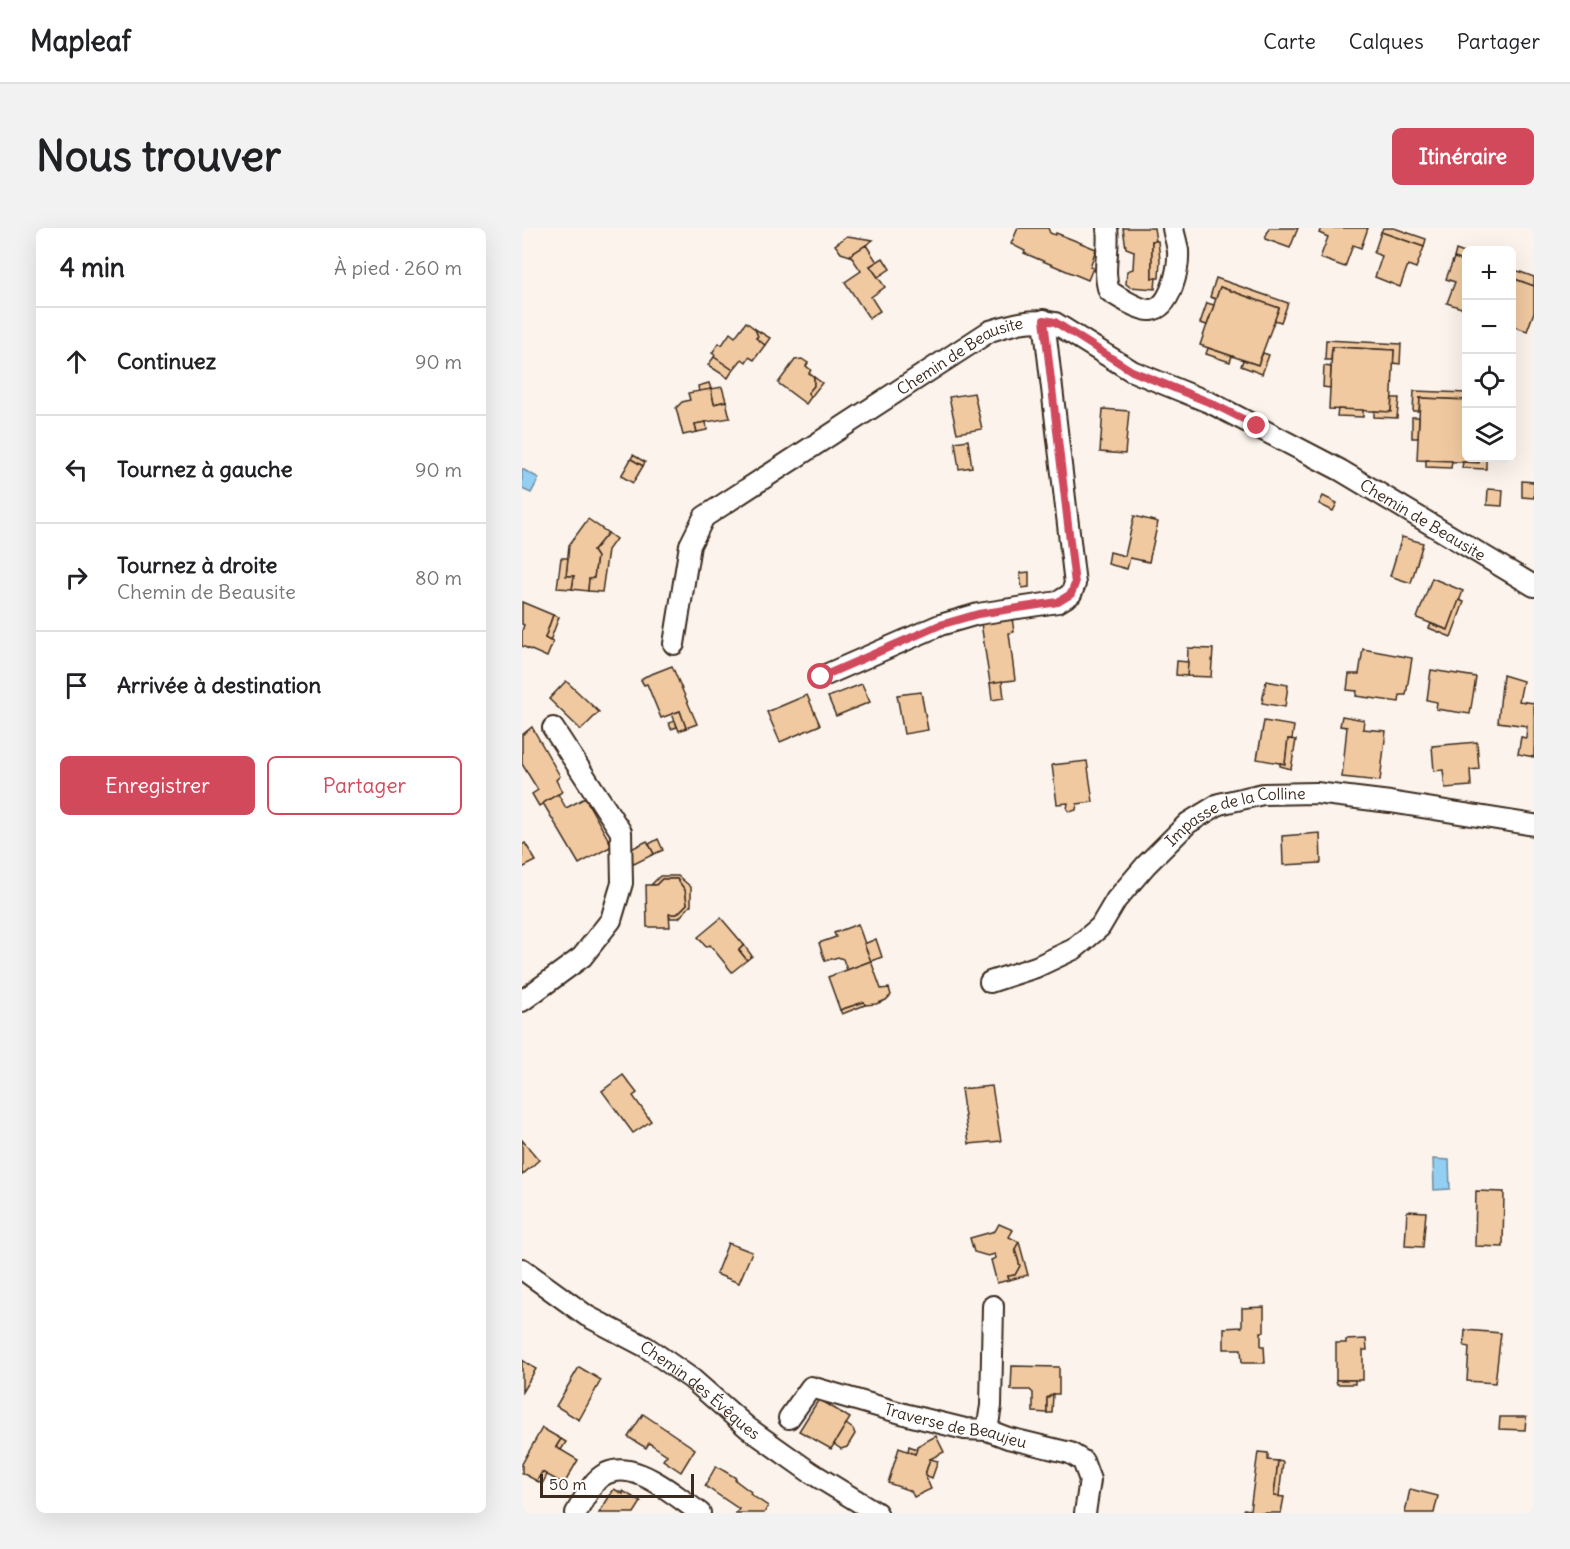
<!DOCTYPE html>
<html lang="fr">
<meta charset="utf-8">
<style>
:root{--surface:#fff;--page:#f2f2f2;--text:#202124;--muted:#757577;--line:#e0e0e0;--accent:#d1495b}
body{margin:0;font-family:Delius,sans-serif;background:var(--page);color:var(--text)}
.controls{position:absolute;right:18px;top:18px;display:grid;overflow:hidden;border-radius:9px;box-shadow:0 6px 24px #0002}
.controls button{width:54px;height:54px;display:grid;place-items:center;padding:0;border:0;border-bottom:2px solid var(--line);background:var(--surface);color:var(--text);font:30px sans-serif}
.scale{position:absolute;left:18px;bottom:15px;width:154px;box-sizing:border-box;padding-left:6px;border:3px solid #3b2a1e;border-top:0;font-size:16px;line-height:21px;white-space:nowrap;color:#3b2a1e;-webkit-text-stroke:4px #fff;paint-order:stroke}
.stop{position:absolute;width:18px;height:18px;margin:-14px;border:4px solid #d1495b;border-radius:50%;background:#fff}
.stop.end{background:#d1495b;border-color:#fff;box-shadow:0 2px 6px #0008}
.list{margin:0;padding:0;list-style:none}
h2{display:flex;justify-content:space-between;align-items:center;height:78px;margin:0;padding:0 24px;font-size:26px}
h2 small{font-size:20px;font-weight:400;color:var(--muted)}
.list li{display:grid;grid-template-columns:39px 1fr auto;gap:18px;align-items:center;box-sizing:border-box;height:108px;padding:0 24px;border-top:2px solid var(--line)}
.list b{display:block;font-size:22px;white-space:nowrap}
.list p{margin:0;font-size:20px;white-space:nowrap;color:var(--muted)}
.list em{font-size:20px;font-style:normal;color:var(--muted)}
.actions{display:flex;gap:12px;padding:18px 24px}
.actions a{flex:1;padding:14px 0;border:2px solid var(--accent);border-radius:9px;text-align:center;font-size:21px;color:var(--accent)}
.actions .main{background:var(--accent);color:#fff}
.icon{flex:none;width:33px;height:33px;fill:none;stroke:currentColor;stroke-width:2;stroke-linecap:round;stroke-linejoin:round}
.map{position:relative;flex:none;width:1012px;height:1285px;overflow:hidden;border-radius:9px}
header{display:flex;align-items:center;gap:36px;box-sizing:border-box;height:84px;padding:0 30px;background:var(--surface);border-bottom:2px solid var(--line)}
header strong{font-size:28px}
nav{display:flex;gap:33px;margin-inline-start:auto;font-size:21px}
.intro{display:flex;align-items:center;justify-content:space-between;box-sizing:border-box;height:144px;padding:0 36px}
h1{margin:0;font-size:42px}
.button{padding:15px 27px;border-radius:9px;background:var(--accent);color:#fff;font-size:21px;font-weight:700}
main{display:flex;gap:36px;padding:0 36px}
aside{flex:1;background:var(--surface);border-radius:9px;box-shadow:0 6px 24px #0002}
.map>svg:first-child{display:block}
</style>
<header>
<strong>Mapleaf</strong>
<nav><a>Carte</a><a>Calques</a><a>Partager</a></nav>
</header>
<div class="intro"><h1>Nous trouver</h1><a class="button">Itinéraire</a></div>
<main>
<aside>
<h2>4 min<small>À pied · 260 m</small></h2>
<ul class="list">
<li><svg class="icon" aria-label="ahead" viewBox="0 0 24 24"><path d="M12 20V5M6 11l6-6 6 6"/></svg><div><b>Continuez</b></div><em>90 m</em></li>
<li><svg class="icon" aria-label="left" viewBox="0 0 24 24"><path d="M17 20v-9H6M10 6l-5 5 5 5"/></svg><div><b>Tournez à gauche</b></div><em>90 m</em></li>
<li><svg class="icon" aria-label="right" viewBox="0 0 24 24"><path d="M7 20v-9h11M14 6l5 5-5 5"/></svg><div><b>Tournez à droite</b><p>Chemin de Beausite</p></div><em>80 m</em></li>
<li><svg class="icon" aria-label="arrive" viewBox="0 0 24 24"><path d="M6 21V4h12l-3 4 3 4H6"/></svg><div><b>Arrivée à destination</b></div></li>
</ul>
<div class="actions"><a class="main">Enregistrer</a><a>Partager</a></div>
</aside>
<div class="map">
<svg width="1012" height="1285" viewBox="0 0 1012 1285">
<rect width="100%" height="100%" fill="#fcf4ec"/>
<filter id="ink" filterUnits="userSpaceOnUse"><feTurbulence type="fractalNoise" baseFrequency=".0167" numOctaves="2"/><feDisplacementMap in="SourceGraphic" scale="12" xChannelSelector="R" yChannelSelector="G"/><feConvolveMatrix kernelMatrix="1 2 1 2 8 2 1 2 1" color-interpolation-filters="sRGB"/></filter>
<g filter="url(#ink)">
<g fill="#93cef3" stroke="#708c9e" stroke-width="1.5">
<path d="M0,241L17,250L9,265L0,261Z"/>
<path d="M911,931L927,932L928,961L912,962Z"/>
</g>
<g fill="#f0c9a0" stroke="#3b2a1e" stroke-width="1.5">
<path d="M496,0H526L528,5L533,7L534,5L574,21L568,39L571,40L566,52L502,25L503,23L489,16Z"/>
<path d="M601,0H632L634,13H630V50H634L633,61L608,59L604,56L605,43L611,41L612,23L604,20Z"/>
<path d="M747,0H776L768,20L743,11Z"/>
<path d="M799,0H846L839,20L831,17L823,39L798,30L806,9L797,5Z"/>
<path d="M861,0H872L904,11L902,19L859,4Z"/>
<path d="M859,4L902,19L894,40L886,37L878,59L853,49L860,28L852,25Z"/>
<path d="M325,8L351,12L328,28L319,25L313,17Z"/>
<path d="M630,13H636L638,32L637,50H630Z"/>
<path d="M344,17L355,34L348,38L363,59L349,69L358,83L347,90L323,54L339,43L328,27Z"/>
<path d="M934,22L945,26V34L932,30Z"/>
<path d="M361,30L368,41L356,49L348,38Z"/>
<path d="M932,30L945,34V82L925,75L933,54L924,51Z"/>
<path d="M990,41L1012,49V58L990,50Z"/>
<path d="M694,50L766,75L759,94L752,92L757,80L698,59L694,71L688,69Z"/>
<path d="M990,50L1012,58V84L1005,103L990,98Z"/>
<path d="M698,59L757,80L736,137L678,117Z"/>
<path d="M685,75L692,77L685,97L678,95Z"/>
<path d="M224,94L233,101L236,108L234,110L243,117L232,132L227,129L224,134L220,131L211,142L192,129L193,127L190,125L197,115L200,117L208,105L213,109Z"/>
<path d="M233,101L248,110L243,117L234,110L236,108Z"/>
<path d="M804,112L879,116L878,136L871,135L872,122L810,119L809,132H803Z"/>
<path d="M810,119L872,122L869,184L807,181Z"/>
<path d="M686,120L710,128L708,134L684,126Z"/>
<path d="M741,125L747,127L740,146L719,138L721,132L736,137Z"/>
<path d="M192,129L211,142L206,150L186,137Z"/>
<path d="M280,131L286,135L284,138L289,142L287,145L292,149V158L286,165L289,169L284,176L256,155L273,132Z"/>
<path d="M802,138L809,139L808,160L801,159Z"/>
<path d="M292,149L300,155L289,169L286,165L292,158Z"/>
<path d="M187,155L189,161L177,164L176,158Z"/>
<path d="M200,159L204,173L192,176L189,161Z"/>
<path d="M189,161L192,176L204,173L208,190L173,196L175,204L161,207L154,180L160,174L168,172L166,165Z"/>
<path d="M892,163L945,165V172L898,170L897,183H891Z"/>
<path d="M452,165L460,201L435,205L427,169Z"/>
<path d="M870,170H877L875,190L852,189V183L869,184Z"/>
<path d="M898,170L945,172V230H958L957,235L895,232Z"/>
<path d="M581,181L607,183L603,226L578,224Z"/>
<path d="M816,181L841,182V189L815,188Z"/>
<path d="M890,189H897L896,210H890Z"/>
<path d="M184,194L185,202L175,204L173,196Z"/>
<path d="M446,212L450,239L437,241L433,214Z"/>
<path d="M111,227L123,234L121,238L109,231Z"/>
<path d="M958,230H964V241L940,240L941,234L957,235Z"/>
<path d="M109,231L121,238L111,255L99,248Z"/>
<path d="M904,232L930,233L929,240L904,239Z"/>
<path d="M1000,253L1012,254V270L1000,269Z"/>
<path d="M966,261L981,262L980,278L965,277Z"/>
<path d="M801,268L815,275L811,283L797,276Z"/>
<path d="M612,288L636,294L627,334L608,330L605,341L586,336L588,324L603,328Z"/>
<path d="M66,291L86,305L71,323L75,329L72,350L67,351L66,363L50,361L52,348H44L47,317Z"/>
<path d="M86,305L94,311L86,322L80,364L66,363L67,351L72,350L75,329L71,323Z"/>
<path d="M880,309L901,315L889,355L868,348Z"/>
<path d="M39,330H46L44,348H52L50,361L35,360Z"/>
<path d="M507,344V359L500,360L498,345Z"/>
<path d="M910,350L941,363L926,402L895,390Z"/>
<path d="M937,372L942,374L929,409L907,400L909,396L926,402Z"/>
<path d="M0,374L31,387L23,410L31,414L25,429L0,418V403L2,397L0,396Z"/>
<path d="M31,387L37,389L28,413L23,410Z"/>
<path d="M490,390L492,404L487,405L493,452L468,455L459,395Z"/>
<path d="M666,420L691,421L689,449L665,448Z"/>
<path d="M841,421L890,430L884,467H878L877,474L834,468L835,463L825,462L827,446H837Z"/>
<path d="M655,433L666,434L665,448L654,447Z"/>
<path d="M150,438L175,496L164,500L158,483L139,490L125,456L122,457L119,452L122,449Z"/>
<path d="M909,442L954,449L948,486L914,481L915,474L905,472Z"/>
<path d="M981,447L1001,453L997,473L1012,475V529L996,526L999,509L1004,510L1005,498L976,494Z"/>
<path d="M44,453L77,484L59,502L27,471Z"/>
<path d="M480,453L482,470L470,472L468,455Z"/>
<path d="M744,453L766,457L763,479L740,475Z"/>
<path d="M340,456L348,474L314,488L306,469Z"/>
<path d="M399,464L406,502L382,506L375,467Z"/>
<path d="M285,467L298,497L258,514L245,484Z"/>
<path d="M158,483L164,500L157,503L150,486Z"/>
<path d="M820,488L842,492L841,501L864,503L858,553L820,549L825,499L818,498Z"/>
<path d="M153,493L155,499L149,501L147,495Z"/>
<path d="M742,493L772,498L770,511H766L763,536L735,531Z"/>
<path d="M10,499L38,548L34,552L40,564L17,578L10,566L16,562L0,536V507Z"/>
<path d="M766,511L774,512L769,541L758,538V535L763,536Z"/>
<path d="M955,514L957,541L948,542L949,558L923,560L921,542L912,543L910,518Z"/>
<path d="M565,533L571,574L555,576L554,582L548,584L545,581L546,575L535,576L530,537Z"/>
<path d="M36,566L44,580L63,570L90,618L57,636L21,575Z"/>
<path d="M798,605L799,635L761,637L760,608Z"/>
<path d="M136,611L141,622L132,626L127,616Z"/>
<path d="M125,613L132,626L112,636L105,623Z"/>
<path d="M3,615L14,633L0,640V617Z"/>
<path d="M138,648H156L169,659V677L157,690H148L147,686H155L165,676L163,662L155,651H140L134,657H129Z"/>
<path d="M140,651H155L163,662L165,676L155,686H147L148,699H125L124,657H134Z"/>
<path d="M199,690L222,717L217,722L225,732L210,744L188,717L184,719L176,709Z"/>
<path d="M336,696L349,733L325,742L321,731L316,729L303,733L297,715L314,709L312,705Z"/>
<path d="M354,711L360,729L349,733L342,716Z"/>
<path d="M222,717L230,728L225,732L217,722Z"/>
<path d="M349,733L359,761L367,760L369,767L364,772L354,776L343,777L342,774L318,782L306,749Z"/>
<path d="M342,774L343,777L320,786L318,782Z"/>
<path d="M101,847L115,865L111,868L129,893L111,905L80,863Z"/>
<path d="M470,858L479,913L447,916L439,861Z"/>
<path d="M0,912L17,932L0,947Z"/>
<path d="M954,963L982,964L981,1019L953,1018Z"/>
<path d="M885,983L904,984L901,1019L883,1018Z"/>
<path d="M477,996L491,1002L487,1009L497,1014L493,1021L498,1038L493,1047L486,1048L487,1052L475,1055L469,1032L474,1030L473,1026L466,1028L452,1024L448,1010L473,1003Z"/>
<path d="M497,1014L506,1047L487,1052L486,1048L493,1047L498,1038L493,1021Z"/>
<path d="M206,1015L230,1024L217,1055L194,1046Z"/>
<path d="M742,1079V1104H739V1118H742L743,1135H720L719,1121H702V1100L720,1099V1080Z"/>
<path d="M943,1102L979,1105L973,1155L945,1153L947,1119L942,1118Z"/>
<path d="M844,1111L845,1122H841V1152H814V1115H824V1112Z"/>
<path d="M0,1132L14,1141L0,1164Z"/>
<path d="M490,1138L537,1139V1166H531L525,1170V1185L511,1184V1165L508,1162H489Z"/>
<path d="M57,1139L79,1152L57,1192L34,1178Z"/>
<path d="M814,1152H833V1156H815Z"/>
<path d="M531,1166L530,1185H525V1170Z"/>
<path d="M297,1171L328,1190L309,1221L277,1203Z"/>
<path d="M121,1186L173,1221L159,1244L141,1232L145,1227L127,1215L124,1220L106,1209Z"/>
<path d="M978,1189H1004L1003,1202L977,1201Z"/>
<path d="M324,1196L331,1201L333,1206L325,1219L319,1221L312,1216Z"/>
<path d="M20,1200L39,1211L34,1219L56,1232L42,1256L20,1244L15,1253L0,1245V1236Z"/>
<path d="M414,1208L422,1224L408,1231L403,1247L409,1261L392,1269L389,1263L366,1255L377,1220L393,1226L395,1218Z"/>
<path d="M39,1211L44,1214L39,1222L34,1219Z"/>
<path d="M387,1218L395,1221L393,1226L386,1223Z"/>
<path d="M736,1224L746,1225V1232L756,1233L752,1268L762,1269L759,1285H722V1281L728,1282Z"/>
<path d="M408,1231L416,1233L410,1250L403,1247Z"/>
<path d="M756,1233L761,1234L757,1268H752Z"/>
<path d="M194,1238L214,1250L213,1252L229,1264L228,1266L246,1278L242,1285H214L217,1281L183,1258Z"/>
<path d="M20,1244L25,1247L20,1256L15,1253Z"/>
<path d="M92,1261L101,1266V1263L119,1274L112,1285H77Z"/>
<path d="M888,1261L916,1268L912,1285H883Z"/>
</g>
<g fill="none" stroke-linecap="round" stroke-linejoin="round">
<g stroke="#3b2a1e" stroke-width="24">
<g id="street">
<path d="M585,0C588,21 580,43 587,63C596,69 619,83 629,82C649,80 657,40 656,23C655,15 652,7 651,0"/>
<path id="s1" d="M152,416L168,317L182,289L468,103C490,96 510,90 533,95L610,143L689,175L818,242L1012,358"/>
<path d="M299,449L418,397L456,386L536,374L549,366L553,356L522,92"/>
<path id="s2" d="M468,754L514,739L552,721L578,699L594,672L624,637L666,595L697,576L741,566L794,565L868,574L1012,597"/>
<path d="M0,773L60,729L89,692L100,655L99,604L31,500"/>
<path id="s3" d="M0,1041L65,1088L124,1119L170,1151L226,1200L288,1244L355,1285"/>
<path id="s4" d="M267,1190L289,1159L386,1187L443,1201L465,1202L486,1210L548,1225L561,1233L568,1252L563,1285"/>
<path d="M465,1202L469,1178L471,1078"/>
<path d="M54,1285C60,1275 66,1262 74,1253C104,1222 152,1267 178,1285"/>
</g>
</g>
<use href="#street" stroke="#fff" stroke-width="20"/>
</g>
</g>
<g fill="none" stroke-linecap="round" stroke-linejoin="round" filter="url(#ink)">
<path stroke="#d1495b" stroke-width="8" d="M299,449L418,397L456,386L536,374L549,366L553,356L522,92L533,94L610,143L689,175L735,198"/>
</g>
<g text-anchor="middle" stroke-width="5" stroke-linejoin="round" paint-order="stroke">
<g font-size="16" fill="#3b2a1e" stroke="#fff">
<text dy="6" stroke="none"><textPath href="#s1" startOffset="435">Chemin de Beausite</textPath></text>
<text dy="6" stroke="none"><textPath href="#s1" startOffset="957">Chemin de Beausite</textPath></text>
<text dy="6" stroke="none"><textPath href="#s2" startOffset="309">Impasse de la Colline</textPath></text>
<text dy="6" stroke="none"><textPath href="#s3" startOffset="216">Chemin des Évêques</textPath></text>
<text dy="6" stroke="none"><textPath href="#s4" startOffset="188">Traverse de Beaujeu</textPath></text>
</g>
</g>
</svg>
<div class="controls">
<button>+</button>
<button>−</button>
<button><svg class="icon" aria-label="locate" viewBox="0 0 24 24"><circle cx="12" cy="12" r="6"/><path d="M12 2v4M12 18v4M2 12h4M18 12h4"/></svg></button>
<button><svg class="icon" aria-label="layers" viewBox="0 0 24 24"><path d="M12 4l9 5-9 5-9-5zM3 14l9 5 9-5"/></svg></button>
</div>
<div class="scale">50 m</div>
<div class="stop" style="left:299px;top:449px"></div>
<div class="stop end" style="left:735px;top:198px"></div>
</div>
</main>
